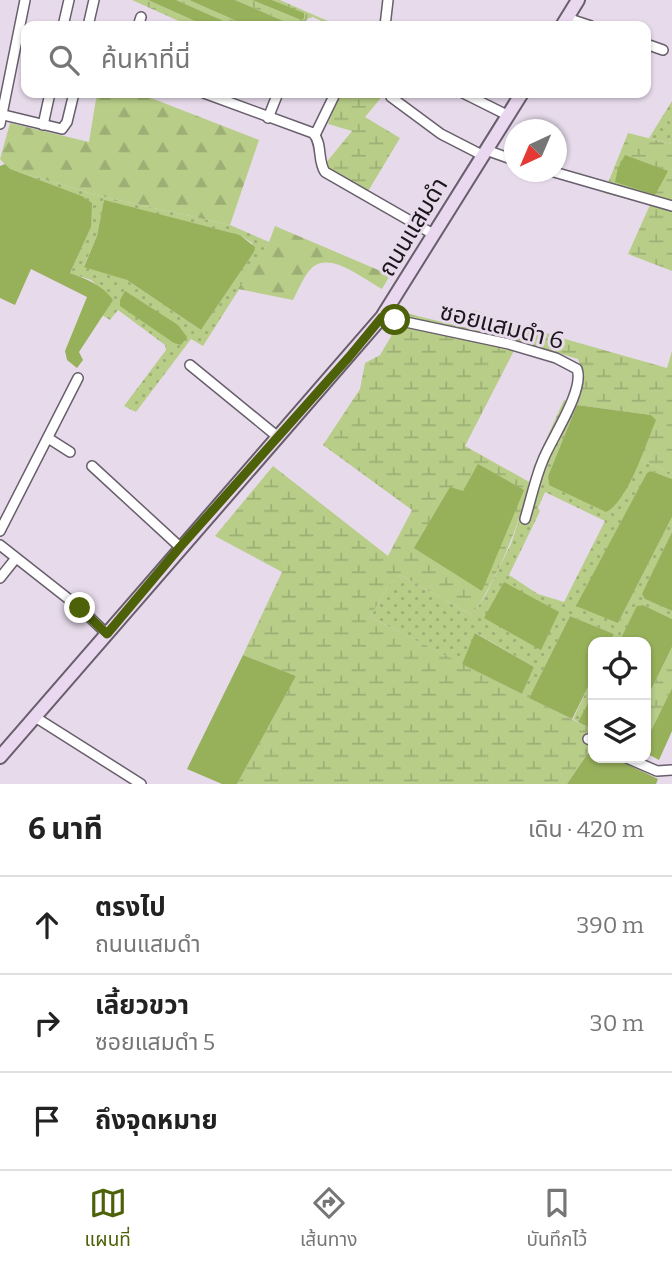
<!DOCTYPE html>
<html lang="th">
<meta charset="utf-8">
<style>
:root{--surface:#fff;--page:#f6f6f6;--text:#222;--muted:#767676;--line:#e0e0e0;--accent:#4d6109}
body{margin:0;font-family:Bitter,"Noto Sans Thai",serif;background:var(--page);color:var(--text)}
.controls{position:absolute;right:21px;bottom:21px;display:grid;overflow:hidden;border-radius:14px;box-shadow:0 2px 5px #0004}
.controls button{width:63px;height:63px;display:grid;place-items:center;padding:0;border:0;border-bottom:2px solid var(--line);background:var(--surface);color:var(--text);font:35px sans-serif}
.compass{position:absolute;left:504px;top:119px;width:63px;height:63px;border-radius:50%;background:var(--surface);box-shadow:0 2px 5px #0004;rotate:224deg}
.stop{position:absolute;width:21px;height:21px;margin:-16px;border:5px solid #4d6109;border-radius:50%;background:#fff}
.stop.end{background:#4d6109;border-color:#fff;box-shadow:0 2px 7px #0008}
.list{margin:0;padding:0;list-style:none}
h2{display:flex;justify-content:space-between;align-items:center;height:91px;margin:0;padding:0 28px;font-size:30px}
h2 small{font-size:23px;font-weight:400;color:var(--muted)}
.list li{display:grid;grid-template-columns:46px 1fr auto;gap:21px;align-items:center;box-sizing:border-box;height:98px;padding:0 28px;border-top:2px solid var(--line)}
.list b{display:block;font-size:26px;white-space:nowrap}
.list p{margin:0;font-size:23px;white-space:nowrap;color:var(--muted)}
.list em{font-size:23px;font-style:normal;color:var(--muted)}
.icon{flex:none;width:38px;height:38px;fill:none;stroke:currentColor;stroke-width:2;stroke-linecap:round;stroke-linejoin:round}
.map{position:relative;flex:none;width:672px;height:784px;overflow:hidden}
.search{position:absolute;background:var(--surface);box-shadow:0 2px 5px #0004;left:21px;right:21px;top:21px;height:77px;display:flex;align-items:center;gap:18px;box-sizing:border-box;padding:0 24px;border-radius:14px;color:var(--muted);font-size:26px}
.sheet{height:385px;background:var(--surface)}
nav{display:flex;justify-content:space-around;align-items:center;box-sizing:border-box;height:98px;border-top:2px solid var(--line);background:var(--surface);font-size:19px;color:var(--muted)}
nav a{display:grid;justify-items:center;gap:4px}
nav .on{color:var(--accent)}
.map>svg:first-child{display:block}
</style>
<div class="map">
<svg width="672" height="784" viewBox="0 0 672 784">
<defs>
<pattern id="grass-dots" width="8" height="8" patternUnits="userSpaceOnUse" patternTransform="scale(1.75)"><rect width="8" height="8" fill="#b7cd88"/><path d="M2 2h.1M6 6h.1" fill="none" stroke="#9daf75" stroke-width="1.8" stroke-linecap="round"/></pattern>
<pattern id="forest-firs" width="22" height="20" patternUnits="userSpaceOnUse" patternTransform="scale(1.75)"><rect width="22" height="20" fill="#b7cd88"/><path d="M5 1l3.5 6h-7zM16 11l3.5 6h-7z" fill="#9daf75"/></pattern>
<pattern id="wetland-marsh" width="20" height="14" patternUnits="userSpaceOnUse" patternTransform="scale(1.75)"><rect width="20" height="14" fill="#b7cd88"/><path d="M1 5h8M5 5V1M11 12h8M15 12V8" fill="none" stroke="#9daf75"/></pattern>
</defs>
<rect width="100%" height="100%" fill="#e7dbeb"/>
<g fill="url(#grass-dots)" fill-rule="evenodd">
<path d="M672,101V144L649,138Z"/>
<path d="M9,169L96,195L230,225L269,242L203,346L191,339L136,412L124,406L166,350L165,345L118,310L110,320L102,315L112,300L91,280L70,273L91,227V203L82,196ZM104,201L240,235L252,243L254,252L201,330L127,280L84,266L97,236Z"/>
<path d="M564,400L577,405L548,476L549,485L623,495L639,459L672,473V479L651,471L618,623L672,517V532L643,594L645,599L672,611V619L643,605L638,606L619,642H610L614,634L570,616L529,698L522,694L534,667L476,633L462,664L370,617L389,585L400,575L472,615L486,594L511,544L531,483L533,468ZM545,492L605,521L564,602L538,594L509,575L540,511L538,508Z"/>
<path d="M593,677V693L578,722L573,719Z"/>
</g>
<g fill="url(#forest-firs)">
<path d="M97,93H138L259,140L230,225L96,195L9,169L0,159L10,123L89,142Z"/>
<path d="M275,226L390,275L382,289C365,280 333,253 314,266C305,273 298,290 293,300L238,289L269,242Z"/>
</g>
<g fill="url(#wetland-marsh)">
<path d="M132,0H148L206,26H190Z"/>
<path d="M176,0H189L248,26H235Z"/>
<path d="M235,0H252L301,20L303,13L272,0H280L339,26H332L313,17L307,19L304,26H295Z"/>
<path d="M335,93H348L357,98L377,96L371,93H385L365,117L400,138L367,193L332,173L325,164L352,131L328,124L339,95Z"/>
<path d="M628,133L672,144V271L628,254L650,205L604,193Z"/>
<path d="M473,310L572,341L667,368L672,351V473L639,459L655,420L651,415L577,405L583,373L578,359L519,341L465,446L531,483C516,530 500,574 472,615L400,575L389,585L370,617L593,730V745L567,784H237L296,676L243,655L282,572L215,536L273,466L388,556L412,510L323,445L360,389L365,363L380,355L405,313L484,332L487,321L472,316Z"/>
<path d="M672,647V688L646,741V700Z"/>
</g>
<g fill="#97b05a">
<path d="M148,0H176L235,26H206Z"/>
<path d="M189,0H235L295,26H248Z"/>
<path d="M252,0H272L304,13V18L301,20Z"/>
<path d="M625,155L668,171L655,195L615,182L618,168Z"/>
<path d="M5,164L10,169L82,196L92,203L91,227L70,273C87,279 102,285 113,300L79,352L83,360L77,368L67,360L65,351L87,297L31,269L15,305L0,298V166Z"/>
<path d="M104,200L240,235L255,247L254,252L201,330L127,280L84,267L97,236Z"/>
<path d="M125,291L178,325L187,337L181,345L174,343L120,306V300Z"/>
<path d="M577,405L651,415L656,420C646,443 628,502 606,512L549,485L548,476Z"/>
<path d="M478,464L524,490L482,591L414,548L450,487L463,491Z"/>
<path d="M651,471L672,479V517L618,623L576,606L647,473Z"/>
<path d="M672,532V611L645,599L642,594Z"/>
<path d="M504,582L559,612L541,650L484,618Z"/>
<path d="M643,605L672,619V647L646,700V642H619L637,606Z"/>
<path d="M570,616L614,634L610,642H593V677L572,719L529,698Z"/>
<path d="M475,633L534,667L522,694L462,664Z"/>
<path d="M243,655L296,676L237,784H222L187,769Z"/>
<path d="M672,688V731L659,760L646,753V741Z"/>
<path d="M593,693V730L578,722Z"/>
<path d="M592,747L593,758H614L658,779L656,784H567Z"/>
</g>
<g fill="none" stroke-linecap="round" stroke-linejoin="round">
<g stroke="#685e6c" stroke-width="12">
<g id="street">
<path d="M567,18L591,26"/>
<path d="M63,26L69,0"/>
<path d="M88,26L94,0"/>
<path d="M138,26L141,17"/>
<path d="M385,26L388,0"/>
<path d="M646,44L663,50"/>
<path d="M204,93L313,133C323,144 317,160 325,172L433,234"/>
<path d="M463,93L507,115"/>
<path d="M391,97L441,134L482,155"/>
<path d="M0,114L62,129L67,122L74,93"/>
<path d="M268,118L278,93"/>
<path d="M0,124L25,0"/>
<path d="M43,125L50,93"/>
<path d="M315,135L334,96"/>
<path d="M486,150L514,160"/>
<path d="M554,172L672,206"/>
<path d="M382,317L509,344L556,358L577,369C585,390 551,439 543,460C535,479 531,499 525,519"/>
<path d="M190,365L278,437"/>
<path d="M48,438L70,452"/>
<path d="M92,466L180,547"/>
<path d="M0,531L78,378"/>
<path d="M0,545L80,608L107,634"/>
<path d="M0,578L16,558"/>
<path d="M35,717L141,784"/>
<path d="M588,739L593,741"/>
<path d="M627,758L657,771L672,770"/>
</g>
</g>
<g stroke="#685e6c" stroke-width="16">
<g id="secondary">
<path d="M562,26L578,0"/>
<path d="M0,757L382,317L522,93"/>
</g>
</g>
<use href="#street" stroke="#fff" stroke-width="9"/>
<use href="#secondary" stroke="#ead8f0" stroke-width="12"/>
</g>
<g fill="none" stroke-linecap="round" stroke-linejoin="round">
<path stroke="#4d6109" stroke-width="9" d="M80,608L107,634L180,547L349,357L382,317L395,320"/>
</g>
<g text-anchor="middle" stroke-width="6" stroke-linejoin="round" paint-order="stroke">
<g font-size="24" fill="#1a161b" stroke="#e7dbeb">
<text transform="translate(413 227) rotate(-59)" y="8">ถนนแสมดำ</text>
<text transform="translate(502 326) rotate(14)" y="8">ซอยแสมดำ 6</text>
</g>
</g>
</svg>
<div class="controls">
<button><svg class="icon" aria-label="locate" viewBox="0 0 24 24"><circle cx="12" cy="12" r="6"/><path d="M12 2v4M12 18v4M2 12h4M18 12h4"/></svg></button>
<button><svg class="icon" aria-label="layers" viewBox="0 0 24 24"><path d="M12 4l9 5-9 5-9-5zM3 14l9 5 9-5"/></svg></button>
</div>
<svg class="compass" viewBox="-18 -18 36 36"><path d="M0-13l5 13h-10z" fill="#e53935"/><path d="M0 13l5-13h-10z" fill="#767676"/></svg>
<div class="stop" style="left:395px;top:320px"></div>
<div class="stop end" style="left:80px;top:608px"></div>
<div class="search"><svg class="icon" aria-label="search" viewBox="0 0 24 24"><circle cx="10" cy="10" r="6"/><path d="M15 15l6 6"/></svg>ค้นหาที่นี่</div>
</div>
<section class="sheet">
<h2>6 นาที<small>เดิน · 420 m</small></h2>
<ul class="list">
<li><svg class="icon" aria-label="ahead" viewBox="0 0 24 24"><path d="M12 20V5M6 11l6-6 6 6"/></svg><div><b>ตรงไป</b><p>ถนนแสมดำ</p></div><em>390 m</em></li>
<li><svg class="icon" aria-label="right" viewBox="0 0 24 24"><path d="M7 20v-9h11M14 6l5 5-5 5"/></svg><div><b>เลี้ยวขวา</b><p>ซอยแสมดำ 5</p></div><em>30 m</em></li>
<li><svg class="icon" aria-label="arrive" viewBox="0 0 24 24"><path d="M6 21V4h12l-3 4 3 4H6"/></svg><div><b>ถึงจุดหมาย</b></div></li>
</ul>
</section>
<nav>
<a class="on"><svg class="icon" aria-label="map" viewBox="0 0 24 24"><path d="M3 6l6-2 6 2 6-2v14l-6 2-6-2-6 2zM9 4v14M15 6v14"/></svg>แผนที่</a>
<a><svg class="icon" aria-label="directions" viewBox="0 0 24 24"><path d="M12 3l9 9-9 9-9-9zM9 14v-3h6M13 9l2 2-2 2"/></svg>เส้นทาง</a>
<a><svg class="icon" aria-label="saved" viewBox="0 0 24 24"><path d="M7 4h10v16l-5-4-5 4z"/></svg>บันทึกไว้</a>
</nav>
